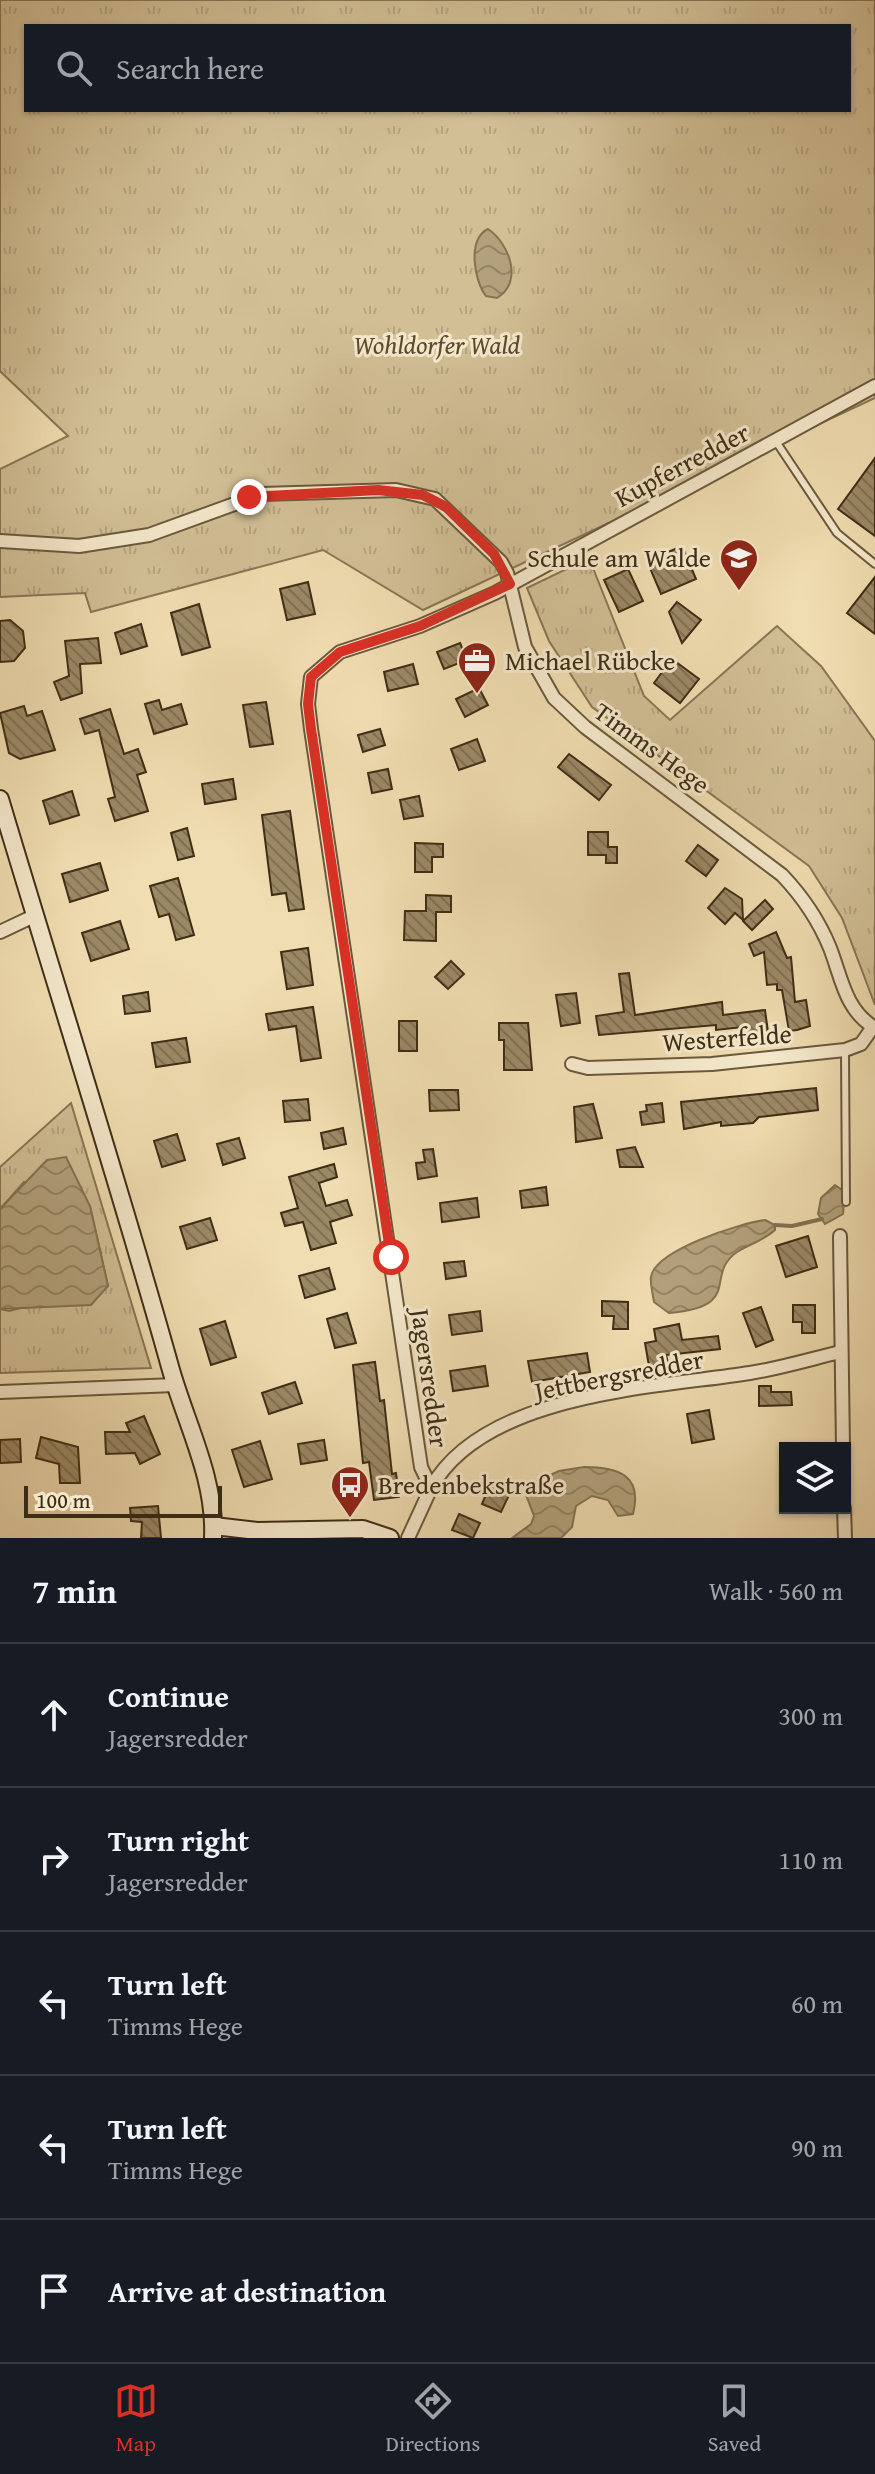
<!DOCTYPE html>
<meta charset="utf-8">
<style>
:root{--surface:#171b24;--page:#20242c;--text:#f1f3f6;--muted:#9ea1a6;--line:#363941;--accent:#d93025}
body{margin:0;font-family:"Gentium Book Plus",serif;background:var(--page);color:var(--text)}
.controls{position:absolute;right:24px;bottom:24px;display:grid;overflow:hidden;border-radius:0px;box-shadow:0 2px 6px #0004}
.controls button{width:72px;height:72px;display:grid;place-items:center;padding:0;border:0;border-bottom:2px solid var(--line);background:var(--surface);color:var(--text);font:40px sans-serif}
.scale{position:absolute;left:24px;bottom:20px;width:198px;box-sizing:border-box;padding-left:8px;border:4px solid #3e2d15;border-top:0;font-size:22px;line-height:28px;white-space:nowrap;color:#3e2d15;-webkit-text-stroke:6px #f5e9cc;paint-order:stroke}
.stop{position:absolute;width:24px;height:24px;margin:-18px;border:6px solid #d93025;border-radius:50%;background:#fff}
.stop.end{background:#d93025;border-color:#fff;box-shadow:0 2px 8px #0008}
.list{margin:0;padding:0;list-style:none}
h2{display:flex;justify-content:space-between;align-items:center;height:104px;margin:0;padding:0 32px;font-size:34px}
h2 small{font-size:26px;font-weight:400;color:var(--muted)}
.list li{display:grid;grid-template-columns:52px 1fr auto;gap:24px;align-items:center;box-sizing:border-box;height:144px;padding:0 32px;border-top:2px solid var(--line)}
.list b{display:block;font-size:30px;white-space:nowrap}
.list p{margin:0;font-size:26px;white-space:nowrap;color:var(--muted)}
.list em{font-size:26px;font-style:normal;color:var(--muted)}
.icon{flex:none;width:44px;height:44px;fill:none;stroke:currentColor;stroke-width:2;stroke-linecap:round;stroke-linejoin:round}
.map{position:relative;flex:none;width:875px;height:1538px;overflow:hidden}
.search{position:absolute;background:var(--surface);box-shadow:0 2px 6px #0004;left:24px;right:24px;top:24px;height:88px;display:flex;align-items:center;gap:20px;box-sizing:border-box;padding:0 28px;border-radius:0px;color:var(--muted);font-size:30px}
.sheet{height:824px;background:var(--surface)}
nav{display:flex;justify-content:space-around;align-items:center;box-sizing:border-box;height:112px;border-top:2px solid var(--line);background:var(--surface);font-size:22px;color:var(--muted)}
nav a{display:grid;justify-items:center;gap:4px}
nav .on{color:var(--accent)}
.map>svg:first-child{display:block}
</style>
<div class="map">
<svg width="875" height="1538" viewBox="0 0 875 1538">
<defs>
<pattern id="park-tufts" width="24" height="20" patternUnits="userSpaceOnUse" patternTransform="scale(2)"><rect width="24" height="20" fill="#d2bf96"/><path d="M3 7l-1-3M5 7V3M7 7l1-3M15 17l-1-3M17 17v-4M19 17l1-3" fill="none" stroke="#b5a480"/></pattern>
<pattern id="water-waves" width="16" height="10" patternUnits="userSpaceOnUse" patternTransform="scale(2)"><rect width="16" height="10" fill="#b3a17c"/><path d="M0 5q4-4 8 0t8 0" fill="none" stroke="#938464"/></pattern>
<pattern id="building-back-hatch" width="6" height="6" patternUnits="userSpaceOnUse" patternTransform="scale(2)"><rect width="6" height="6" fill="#9b8966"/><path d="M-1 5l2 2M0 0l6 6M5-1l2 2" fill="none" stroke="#807053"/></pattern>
</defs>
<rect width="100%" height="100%" fill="#f0ddb1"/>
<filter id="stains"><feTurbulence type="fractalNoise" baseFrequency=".0025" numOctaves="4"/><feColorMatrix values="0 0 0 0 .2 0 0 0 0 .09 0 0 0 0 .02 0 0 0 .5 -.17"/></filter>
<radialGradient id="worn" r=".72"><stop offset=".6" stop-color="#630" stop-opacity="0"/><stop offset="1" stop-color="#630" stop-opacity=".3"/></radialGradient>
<g fill="url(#park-tufts)" stroke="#887656" stroke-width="2" fill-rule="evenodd">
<path d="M0,0H875V398L423,610L323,550L91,612L85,593L0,597V469L68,436L0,371ZM26,26H849V110H26Z"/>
<path d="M589,558L644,696L670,720L777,626L821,666L875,741V1005L842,918L809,866L592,707L549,641L527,588Z"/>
<path d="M71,1103L151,1368L0,1373V1309L9,1311L108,1286L90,1206L24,1182L0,1209V1167Z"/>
</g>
<g fill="url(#water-waves)" stroke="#847353" stroke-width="2">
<path d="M488,229C509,243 524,282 497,298L486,296C474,281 467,239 488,229Z"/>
<path d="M66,1157L90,1206L108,1286L91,1305L0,1309V1209L47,1160Z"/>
<path d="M835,1185L845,1192L843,1214L825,1224L818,1214L821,1198Z"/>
<path d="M765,1220L775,1225V1230C763,1241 749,1244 737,1252C703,1276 745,1306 669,1313L654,1302C653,1295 650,1284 651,1277C655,1250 741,1223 765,1220Z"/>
<path d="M584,1467C618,1467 643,1475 633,1514L618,1516L608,1500L592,1496L576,1506L572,1527L561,1538H512L531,1524L534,1516L523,1487L559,1471Z"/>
</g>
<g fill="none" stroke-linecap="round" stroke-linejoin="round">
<path stroke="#847353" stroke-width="4" d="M775,1225L792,1226L822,1219"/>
</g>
<g fill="url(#building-back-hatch)" stroke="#3e2d15" stroke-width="2">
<path d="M875,458V536L838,509Z"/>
<path d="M682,546L696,579L661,594L647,561Z"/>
<path d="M628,569L643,601L619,612L604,580Z"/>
<path d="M875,577V634L847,613Z"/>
<path d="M308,582L315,614L287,620L280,589Z"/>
<path d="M677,602L701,620L682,643L669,612Z"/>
<path d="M199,604L210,647L182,655L171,613Z"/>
<path d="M10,620L23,631L25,648L14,661L0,662V621Z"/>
<path d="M141,624L147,646L121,654L115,633Z"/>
<path d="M98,638L101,663L80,664L82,693L61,700L54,682L69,676L65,641Z"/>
<path d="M460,643L467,660L444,669L437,652Z"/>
<path d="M672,659L699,679L680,703L654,683Z"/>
<path d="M413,664L418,684L388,691L384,672Z"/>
<path d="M479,688L488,705L465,717L456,699Z"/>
<path d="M159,700L162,710L181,704L187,724L154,734L145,704Z"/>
<path d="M266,702L273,744L250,747L243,705Z"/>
<path d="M24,706L27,716L42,711L55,750L20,759L9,753L0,713Z"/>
<path d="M110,709L124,754L138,749L146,772L137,775L148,811L115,821L108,799L115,797L99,730L85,734L80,719Z"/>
<path d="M380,729L385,745L363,752L358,735Z"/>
<path d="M477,739L485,761L459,770L451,749Z"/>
<path d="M569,754L611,785L599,800L558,767Z"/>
<path d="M388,769L392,789L372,793L368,773Z"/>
<path d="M233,779L236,799L205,804L202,784Z"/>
<path d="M72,791L79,815L50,824L43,801Z"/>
<path d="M419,796L423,816L404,819L400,800Z"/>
<path d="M290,811L304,909L289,911L286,893L272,895L262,815Z"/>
<path d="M187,828L194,856L178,860L171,833Z"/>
<path d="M588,832H608V847H617V863H606V855H588Z"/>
<path d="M415,843L443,844V857H432V872H415Z"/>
<path d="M698,845L718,860L706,876L686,861Z"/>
<path d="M100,863L108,890L70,902L62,874Z"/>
<path d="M178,878L194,935L176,940L169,914L159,917L150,886Z"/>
<path d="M725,888L742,899L743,920L735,913L725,924L708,908Z"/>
<path d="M426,895L451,896V912H436V941L404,940L405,911H426Z"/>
<path d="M765,900L773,909L752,930L743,921Z"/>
<path d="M120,921L129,949L91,961L82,933Z"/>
<path d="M776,932L787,958L791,957L795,1002L806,1000L810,1026L797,1030L789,1031L782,990H777V984L767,985L764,952L754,956L749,944Z"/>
<path d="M308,948L313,985L287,989L281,952Z"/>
<path d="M451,961L464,974L448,989L435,977Z"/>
<path d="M629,973L635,1015L722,1002L723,1015L765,1010L768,1032L744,1035L743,1027L716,1030V1025L599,1035L596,1016L624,1012L619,974Z"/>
<path d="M148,992L150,1011L125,1014L123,996Z"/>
<path d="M576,993L580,1023L561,1026L556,995Z"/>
<path d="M313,1007L321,1058L301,1061L296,1026L269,1030L266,1014Z"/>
<rect x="399" y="1021" width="18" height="30"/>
<path d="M499,1023H528L532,1070H504V1040H499Z"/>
<path d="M186,1038L190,1062L156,1067L152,1043Z"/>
<path d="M816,1088L818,1110L759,1117L753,1123L721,1126V1122L684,1129L681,1102Z"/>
<path d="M429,1090H458L459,1110L430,1111Z"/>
<path d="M308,1099L310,1120L285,1122L283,1101Z"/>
<path d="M662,1103L664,1122L642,1125L640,1112L647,1111L646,1105Z"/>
<path d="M593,1104L602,1138L576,1142L574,1107Z"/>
<path d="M343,1128L346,1144L324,1149L321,1133Z"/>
<path d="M177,1134L185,1160L162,1167L154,1141Z"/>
<path d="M239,1138L245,1158L223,1165L217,1144Z"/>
<path d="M635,1147L643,1167H620L617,1150Z"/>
<path d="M433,1149L437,1176L418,1179L416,1163L425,1162L423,1150Z"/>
<path d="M334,1164L337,1177L319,1183L326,1206L347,1200L352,1215L330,1222L336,1243L311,1250L303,1222L285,1226L281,1213L298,1208L289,1177Z"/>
<path d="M546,1187L548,1205L522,1208L520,1191Z"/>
<path d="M477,1198L479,1217L442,1222L440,1203Z"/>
<path d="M210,1218L217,1240L187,1249L180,1227Z"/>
<path d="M808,1236L817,1267L786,1277L776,1246Z"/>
<path d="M464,1261L466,1276L446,1279L444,1263Z"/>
<path d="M329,1268L335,1289L305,1298L299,1276Z"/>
<path d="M602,1301L628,1302V1329H613L614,1316H602Z"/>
<path d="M793,1305H815V1333H802V1322H793Z"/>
<path d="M761,1307L773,1340L756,1347L743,1313Z"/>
<path d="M480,1311L482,1331L452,1335L449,1315Z"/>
<path d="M347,1313L356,1343L335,1348L327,1319Z"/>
<path d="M225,1321L236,1357L211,1365L200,1329Z"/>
<path d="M679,1324L682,1340L718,1336L720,1349L666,1355L668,1363L649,1366L645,1343L656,1341L654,1329Z"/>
<path d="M587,1353L590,1372L532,1382L528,1361Z"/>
<path d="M375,1362L380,1401L384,1400L392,1474L396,1473L399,1497L374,1500L369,1462L363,1463L353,1365Z"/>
<path d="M485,1366L488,1386L453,1391L450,1371Z"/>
<path d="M295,1382L302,1403L269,1414L262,1393Z"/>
<path d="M759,1386H771V1392H791L792,1405L759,1406Z"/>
<path d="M709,1410L714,1439L692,1443L687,1414Z"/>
<path d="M144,1416L160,1454L140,1464L135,1453L106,1454L105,1432H130L126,1423Z"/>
<path d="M41,1437L78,1447L80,1483H60L59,1464L36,1458Z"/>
<path d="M20,1439L21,1462L0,1463V1440Z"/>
<path d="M324,1440L327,1460L301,1464L298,1444Z"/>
<path d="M260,1441L272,1479L244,1487L232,1450Z"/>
<path d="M489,1487L509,1495L501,1512L482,1504Z"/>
<path d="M158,1506L161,1538H141L142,1522L131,1521L130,1508Z"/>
<path d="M459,1514L480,1523L473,1538L452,1530Z"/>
</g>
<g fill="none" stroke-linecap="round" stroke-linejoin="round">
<g stroke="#6a593c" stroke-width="10">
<g id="lane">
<path d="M775,440L837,533L875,564"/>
<path d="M845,1050L846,1202"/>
</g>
</g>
<g stroke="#6a593c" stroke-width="16">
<g id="street">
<path d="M0,541L79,546L149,535L262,494L396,490L435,499L501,562L507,573L525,647L554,698L585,727L782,875C802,896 819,921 830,948C842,979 845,1010 875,1028"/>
<path d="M0,932L36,915"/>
<path d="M572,1064L588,1068L712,1064L845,1050L861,1044L873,1027"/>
<path d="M840,1236L843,1448"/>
<path d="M0,1392L175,1385"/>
<path d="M431,1488C484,1393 654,1388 750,1373C781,1368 811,1359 840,1352"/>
<path d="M844,1508L845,1538"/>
<path d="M408,1538L431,1488L421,1467L311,729L308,704L311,677L340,652L420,626L495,593L875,386"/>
</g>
</g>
<g stroke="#3e2d15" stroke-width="20">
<g id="secondary">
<path d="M0,799C56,987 116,1174 169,1363C184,1420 216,1477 213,1538"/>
<path d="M214,1526L257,1531L363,1529L390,1538"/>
</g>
</g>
<use href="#lane" stroke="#f5e9cc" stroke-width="6"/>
<use href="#street" stroke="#f5e9cc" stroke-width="12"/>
<use href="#secondary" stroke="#f5e9cc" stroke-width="16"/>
</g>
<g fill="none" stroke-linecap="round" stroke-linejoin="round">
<path stroke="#d93025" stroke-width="10" d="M249,497L378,490L423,495L446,507L494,554L510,584L420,626L340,652L311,677L308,704L311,729L391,1257"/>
</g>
<defs>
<g id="school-pin" transform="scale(2)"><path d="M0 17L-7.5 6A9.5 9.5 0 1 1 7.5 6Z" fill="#8f2418" stroke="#f5e9cc"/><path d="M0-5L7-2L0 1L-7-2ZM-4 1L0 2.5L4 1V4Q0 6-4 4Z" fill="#fff"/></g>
<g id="office-pin" transform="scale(2)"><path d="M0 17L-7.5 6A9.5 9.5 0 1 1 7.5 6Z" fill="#8f2418" stroke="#f5e9cc"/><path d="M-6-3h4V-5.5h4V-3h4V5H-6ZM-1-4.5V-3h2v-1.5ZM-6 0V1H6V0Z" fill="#fff"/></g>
<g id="bus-pin" transform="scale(2)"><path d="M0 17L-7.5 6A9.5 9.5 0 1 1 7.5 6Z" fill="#8f2418" stroke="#f5e9cc"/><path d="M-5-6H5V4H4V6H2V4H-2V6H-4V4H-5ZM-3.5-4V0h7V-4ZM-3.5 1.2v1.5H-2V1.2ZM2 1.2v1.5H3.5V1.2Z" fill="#fff"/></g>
</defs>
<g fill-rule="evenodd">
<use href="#school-pin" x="739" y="558"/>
<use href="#office-pin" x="477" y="661"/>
<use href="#bus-pin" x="350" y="1485"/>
</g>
<g text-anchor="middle" stroke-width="6" stroke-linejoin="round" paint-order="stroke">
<g font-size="26" font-style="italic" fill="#5c4a2f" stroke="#f5e9cc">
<text x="437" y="354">Wohldorfer Wald</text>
</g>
<g font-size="26" fill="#3e2d15" stroke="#f5e9cc">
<text transform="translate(682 465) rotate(-28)" y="9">Kupferredder</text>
<text transform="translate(652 748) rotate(36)" y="9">Timms Hege</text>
<text transform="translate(727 1038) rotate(-4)" y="9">Westerfelde</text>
<text transform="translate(619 1375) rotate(-11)" y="9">Jettbergsredder</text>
<text transform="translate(430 1378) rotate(82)" y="9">Jagersredder</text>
</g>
<g font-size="26" fill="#3e2d15" stroke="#f5e9cc" text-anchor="start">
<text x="711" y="567" text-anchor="end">Schule am Walde</text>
<text x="505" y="670">Michael Rübcke</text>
<text x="378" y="1494">Bredenbekstraße</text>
</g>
</g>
<rect width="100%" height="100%" filter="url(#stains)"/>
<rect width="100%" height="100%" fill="url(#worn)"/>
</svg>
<div class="controls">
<button><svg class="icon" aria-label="layers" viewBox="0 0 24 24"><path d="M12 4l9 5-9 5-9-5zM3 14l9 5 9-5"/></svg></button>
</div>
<div class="scale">100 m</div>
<div class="stop" style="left:391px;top:1257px"></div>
<div class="stop end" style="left:249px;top:497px"></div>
<div class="search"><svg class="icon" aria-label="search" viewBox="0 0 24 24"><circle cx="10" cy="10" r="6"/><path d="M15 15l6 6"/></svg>Search here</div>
</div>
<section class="sheet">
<h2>7 min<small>Walk · 560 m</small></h2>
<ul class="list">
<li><svg class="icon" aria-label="ahead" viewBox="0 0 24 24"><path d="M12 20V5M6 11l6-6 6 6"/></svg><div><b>Continue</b><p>Jagersredder</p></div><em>300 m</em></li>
<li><svg class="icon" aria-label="right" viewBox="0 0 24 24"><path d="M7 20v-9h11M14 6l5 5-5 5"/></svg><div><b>Turn right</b><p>Jagersredder</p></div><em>110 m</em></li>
<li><svg class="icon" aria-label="left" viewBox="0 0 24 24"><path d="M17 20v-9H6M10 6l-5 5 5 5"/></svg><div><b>Turn left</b><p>Timms Hege</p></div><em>60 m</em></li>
<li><svg class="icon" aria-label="left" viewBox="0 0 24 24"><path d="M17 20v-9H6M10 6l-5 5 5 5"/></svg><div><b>Turn left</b><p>Timms Hege</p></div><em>90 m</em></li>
<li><svg class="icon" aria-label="arrive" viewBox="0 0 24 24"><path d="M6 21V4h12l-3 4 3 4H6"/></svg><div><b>Arrive at destination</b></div></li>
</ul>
</section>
<nav>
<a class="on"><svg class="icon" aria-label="map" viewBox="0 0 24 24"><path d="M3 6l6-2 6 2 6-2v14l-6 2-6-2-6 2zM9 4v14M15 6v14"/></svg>Map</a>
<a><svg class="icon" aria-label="directions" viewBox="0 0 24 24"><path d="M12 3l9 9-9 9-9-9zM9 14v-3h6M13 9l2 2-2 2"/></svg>Directions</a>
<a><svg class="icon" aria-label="saved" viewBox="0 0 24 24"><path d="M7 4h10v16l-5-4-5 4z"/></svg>Saved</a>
</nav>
